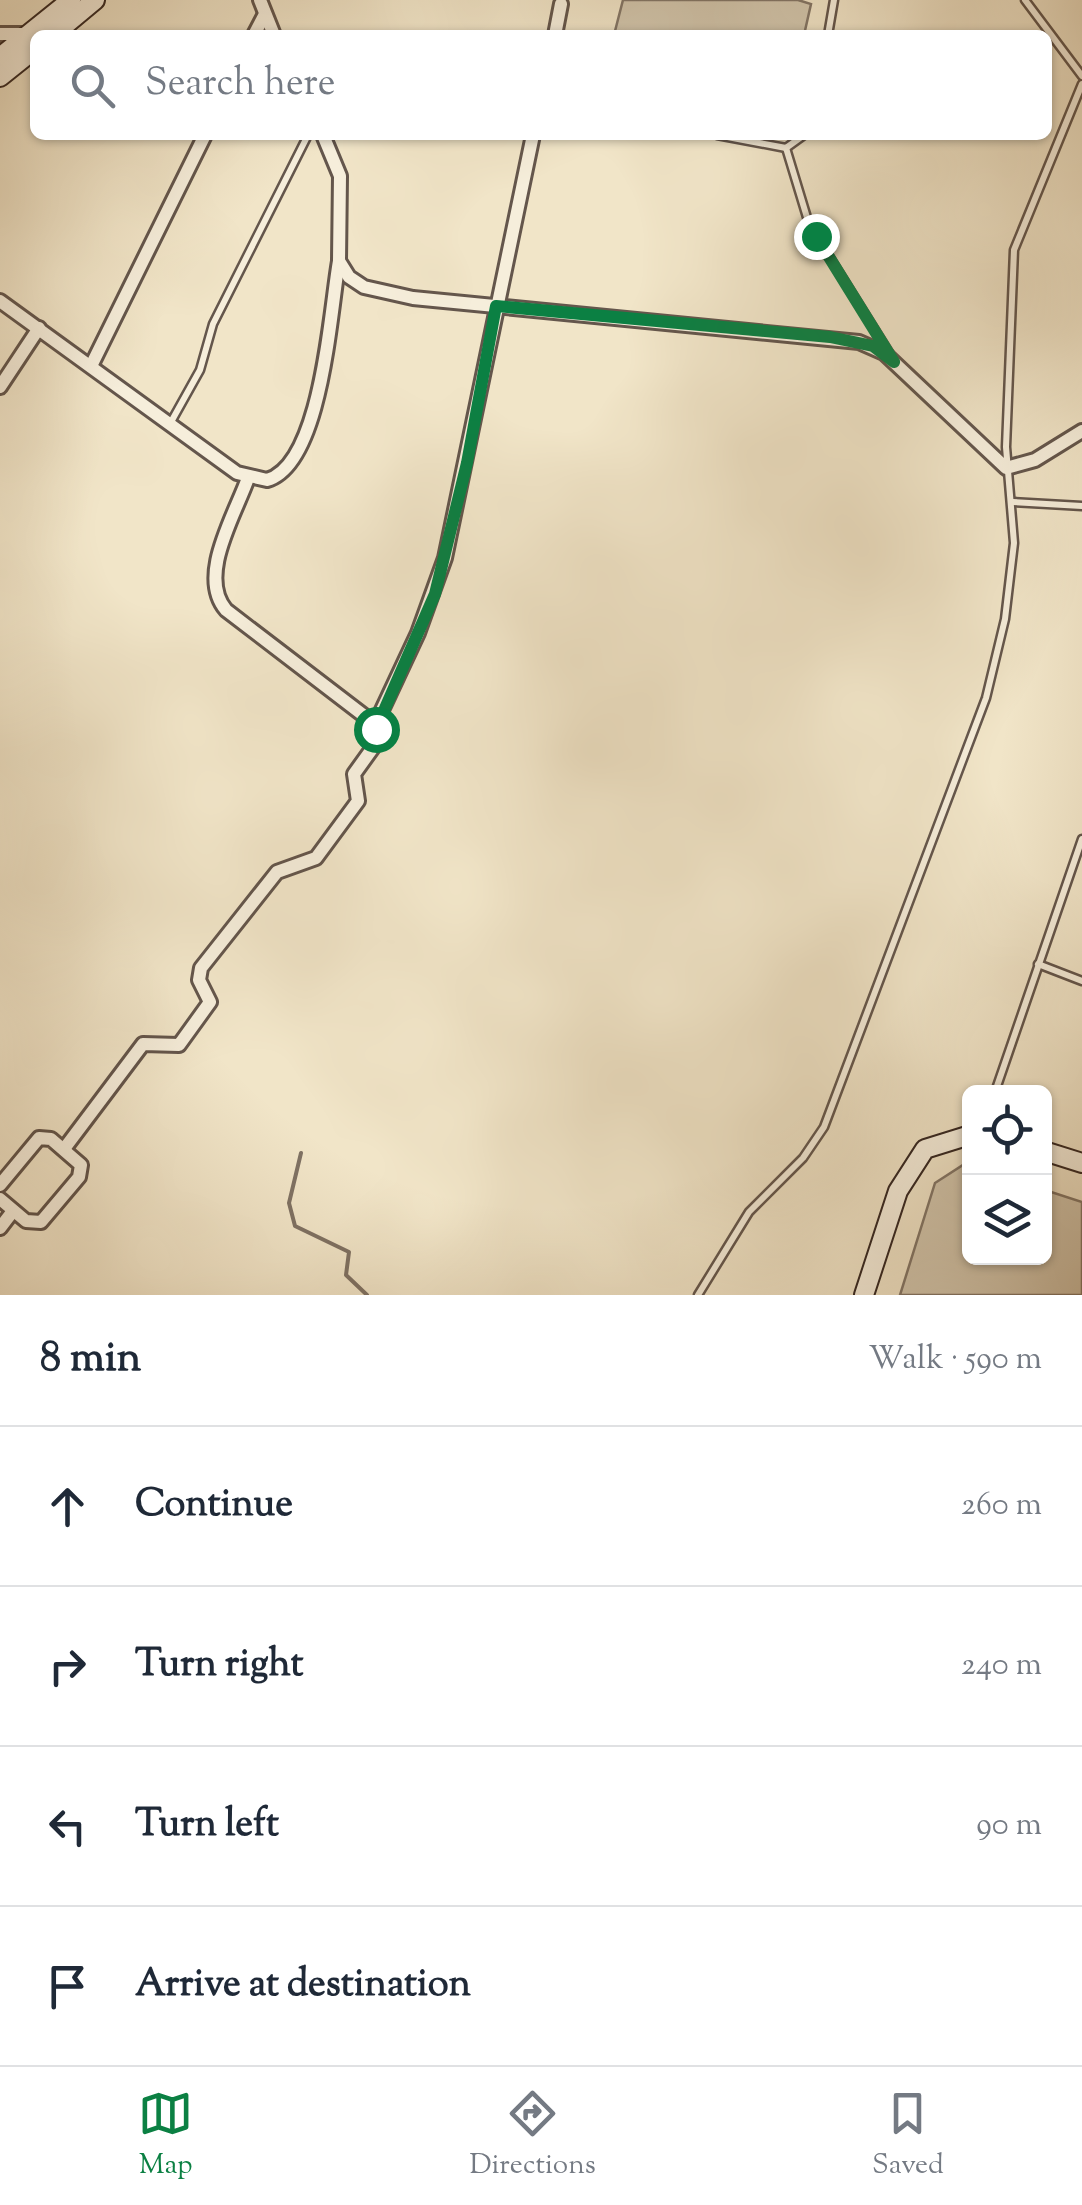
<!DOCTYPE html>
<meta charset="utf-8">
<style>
:root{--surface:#fff;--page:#f6f6f7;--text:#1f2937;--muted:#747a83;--line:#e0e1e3;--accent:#0b8043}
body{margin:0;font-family:"Sorts Mill Goudy",serif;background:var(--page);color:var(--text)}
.controls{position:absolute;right:30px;bottom:30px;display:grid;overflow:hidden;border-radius:15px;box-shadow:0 2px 8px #0004}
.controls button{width:90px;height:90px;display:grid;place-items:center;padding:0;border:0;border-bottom:2px solid var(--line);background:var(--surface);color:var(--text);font:50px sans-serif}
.stop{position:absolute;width:30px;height:30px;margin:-22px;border:8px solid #0b8043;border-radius:50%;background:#fff}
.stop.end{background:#0b8043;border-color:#fff;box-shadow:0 2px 10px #0008}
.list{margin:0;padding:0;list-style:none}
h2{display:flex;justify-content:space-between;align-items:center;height:130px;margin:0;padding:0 40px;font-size:42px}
h2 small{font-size:32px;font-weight:400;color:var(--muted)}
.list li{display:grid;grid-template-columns:65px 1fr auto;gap:30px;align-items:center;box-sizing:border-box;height:160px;padding:0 40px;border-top:2px solid var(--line)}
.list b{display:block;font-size:38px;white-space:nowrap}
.list em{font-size:32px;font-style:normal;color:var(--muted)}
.icon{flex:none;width:55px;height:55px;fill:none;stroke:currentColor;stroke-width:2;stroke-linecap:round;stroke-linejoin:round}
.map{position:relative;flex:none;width:1082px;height:1295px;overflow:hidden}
.search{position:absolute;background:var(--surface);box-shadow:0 2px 8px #0004;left:30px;right:30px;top:30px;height:110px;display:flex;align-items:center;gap:25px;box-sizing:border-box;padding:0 35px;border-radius:15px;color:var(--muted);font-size:38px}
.sheet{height:770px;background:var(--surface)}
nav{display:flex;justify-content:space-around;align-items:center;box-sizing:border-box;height:140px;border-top:2px solid var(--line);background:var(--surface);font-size:28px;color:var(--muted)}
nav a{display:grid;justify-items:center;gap:5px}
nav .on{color:var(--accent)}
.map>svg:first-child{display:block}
</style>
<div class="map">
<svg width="1082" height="1295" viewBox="0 0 1082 1295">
<rect width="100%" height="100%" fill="#f1e5c8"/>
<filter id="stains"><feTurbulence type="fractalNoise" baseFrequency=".002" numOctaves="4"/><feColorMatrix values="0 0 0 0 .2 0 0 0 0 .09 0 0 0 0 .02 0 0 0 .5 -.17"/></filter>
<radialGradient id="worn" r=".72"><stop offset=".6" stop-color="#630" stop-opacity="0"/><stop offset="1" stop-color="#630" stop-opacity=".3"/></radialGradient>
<g fill="#d1c5ac" stroke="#837667" stroke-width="2.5">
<path d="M623,0H798L811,4L804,35H614Z"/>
<path d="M963,1165L969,1167L970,1258H1044L1045,1190L1082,1202V1295H900L935,1183Z"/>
</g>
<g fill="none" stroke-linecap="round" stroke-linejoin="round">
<path stroke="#7f7264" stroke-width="4" d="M301,1153L289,1203L295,1226L349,1252L346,1275L367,1295"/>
<g stroke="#64564c" stroke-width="11">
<g id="lane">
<path d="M1025,0L1082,76"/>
<path d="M828,35L834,0"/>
<path d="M717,135L786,148L804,135"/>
<path d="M786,148L809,224L890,354"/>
<path d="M171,422L200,370L213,324L308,135"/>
<path d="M1013,502L1082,506"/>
<path d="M1038,964L1082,981"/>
<path d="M995,1092L1082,839"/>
<path d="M698,1295L749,1212L803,1158L824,1127L986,698L1005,619L1014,543L1006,447L1014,250L1082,84"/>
</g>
</g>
<g stroke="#64564c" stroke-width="18">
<g id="street">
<path d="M260,0L274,35"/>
<path d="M0,34H29"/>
<path d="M254,35L265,14"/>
<path d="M555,35L561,4"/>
<path d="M323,135L340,176L339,261L349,277L364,287L413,298L859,342L884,353L1006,468L1035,460L1082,431"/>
<path d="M0,301L237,473L267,480C322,464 330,312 339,261"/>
<path d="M92,364L205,135"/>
<path d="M0,387L39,328"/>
<path d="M375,725L418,633L445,558L533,135"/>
<path d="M64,1149L143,1044L179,1045L210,1002L199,980L201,968L277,872L316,858L358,801L354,774L377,742L371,721L226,610C197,576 235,515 248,478"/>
<path d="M0,1185L39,1138L51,1139L81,1165L79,1177L41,1222L26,1221L0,1199"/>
<path d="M0,1228L13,1211"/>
</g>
</g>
<g stroke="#352722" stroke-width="22">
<g id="secondary">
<path d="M53,35L95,0"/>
<path d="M0,57L71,0"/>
<path d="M0,77L35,49"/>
<path d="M1044,1151L1082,1163"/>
<path d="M864,1295L898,1191L925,1149L970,1135"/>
</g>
</g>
<use href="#lane" stroke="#f6eedb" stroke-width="6"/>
<use href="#street" stroke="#f6eedb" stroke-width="12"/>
<use href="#secondary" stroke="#f6eedb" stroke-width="18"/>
</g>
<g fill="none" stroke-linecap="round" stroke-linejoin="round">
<path stroke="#0b8043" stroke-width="12" d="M376,729L435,594L467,463L496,306L830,337L873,346L894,362L816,236"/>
</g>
<rect width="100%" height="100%" filter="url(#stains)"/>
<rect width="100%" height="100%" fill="url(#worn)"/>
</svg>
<div class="controls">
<button><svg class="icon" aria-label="locate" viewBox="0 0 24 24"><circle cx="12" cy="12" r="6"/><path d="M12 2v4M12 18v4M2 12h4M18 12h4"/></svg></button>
<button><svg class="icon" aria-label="layers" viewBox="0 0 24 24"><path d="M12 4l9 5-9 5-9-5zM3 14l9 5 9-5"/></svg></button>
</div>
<div class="stop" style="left:376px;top:729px"></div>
<div class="stop end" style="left:816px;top:236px"></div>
<div class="search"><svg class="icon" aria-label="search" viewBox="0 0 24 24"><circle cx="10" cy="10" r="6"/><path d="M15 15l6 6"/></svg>Search here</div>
</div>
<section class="sheet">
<h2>8 min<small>Walk · 590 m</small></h2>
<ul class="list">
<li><svg class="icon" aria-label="ahead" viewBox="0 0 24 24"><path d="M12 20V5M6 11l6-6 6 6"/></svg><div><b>Continue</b></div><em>260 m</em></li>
<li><svg class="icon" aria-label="right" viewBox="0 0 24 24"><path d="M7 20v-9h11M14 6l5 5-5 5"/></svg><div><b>Turn right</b></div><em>240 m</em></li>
<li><svg class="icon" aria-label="left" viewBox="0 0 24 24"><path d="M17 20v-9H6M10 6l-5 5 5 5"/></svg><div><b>Turn left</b></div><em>90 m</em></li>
<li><svg class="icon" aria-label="arrive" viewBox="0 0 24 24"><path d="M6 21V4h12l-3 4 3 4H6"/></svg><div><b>Arrive at destination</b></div></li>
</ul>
</section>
<nav>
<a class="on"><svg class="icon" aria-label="map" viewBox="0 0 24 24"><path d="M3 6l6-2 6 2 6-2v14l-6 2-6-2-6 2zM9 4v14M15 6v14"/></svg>Map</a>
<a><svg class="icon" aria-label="directions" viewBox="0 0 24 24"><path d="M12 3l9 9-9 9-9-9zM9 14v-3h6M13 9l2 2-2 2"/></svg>Directions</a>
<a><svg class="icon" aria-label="saved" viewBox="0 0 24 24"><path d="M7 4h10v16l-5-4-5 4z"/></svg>Saved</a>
</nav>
